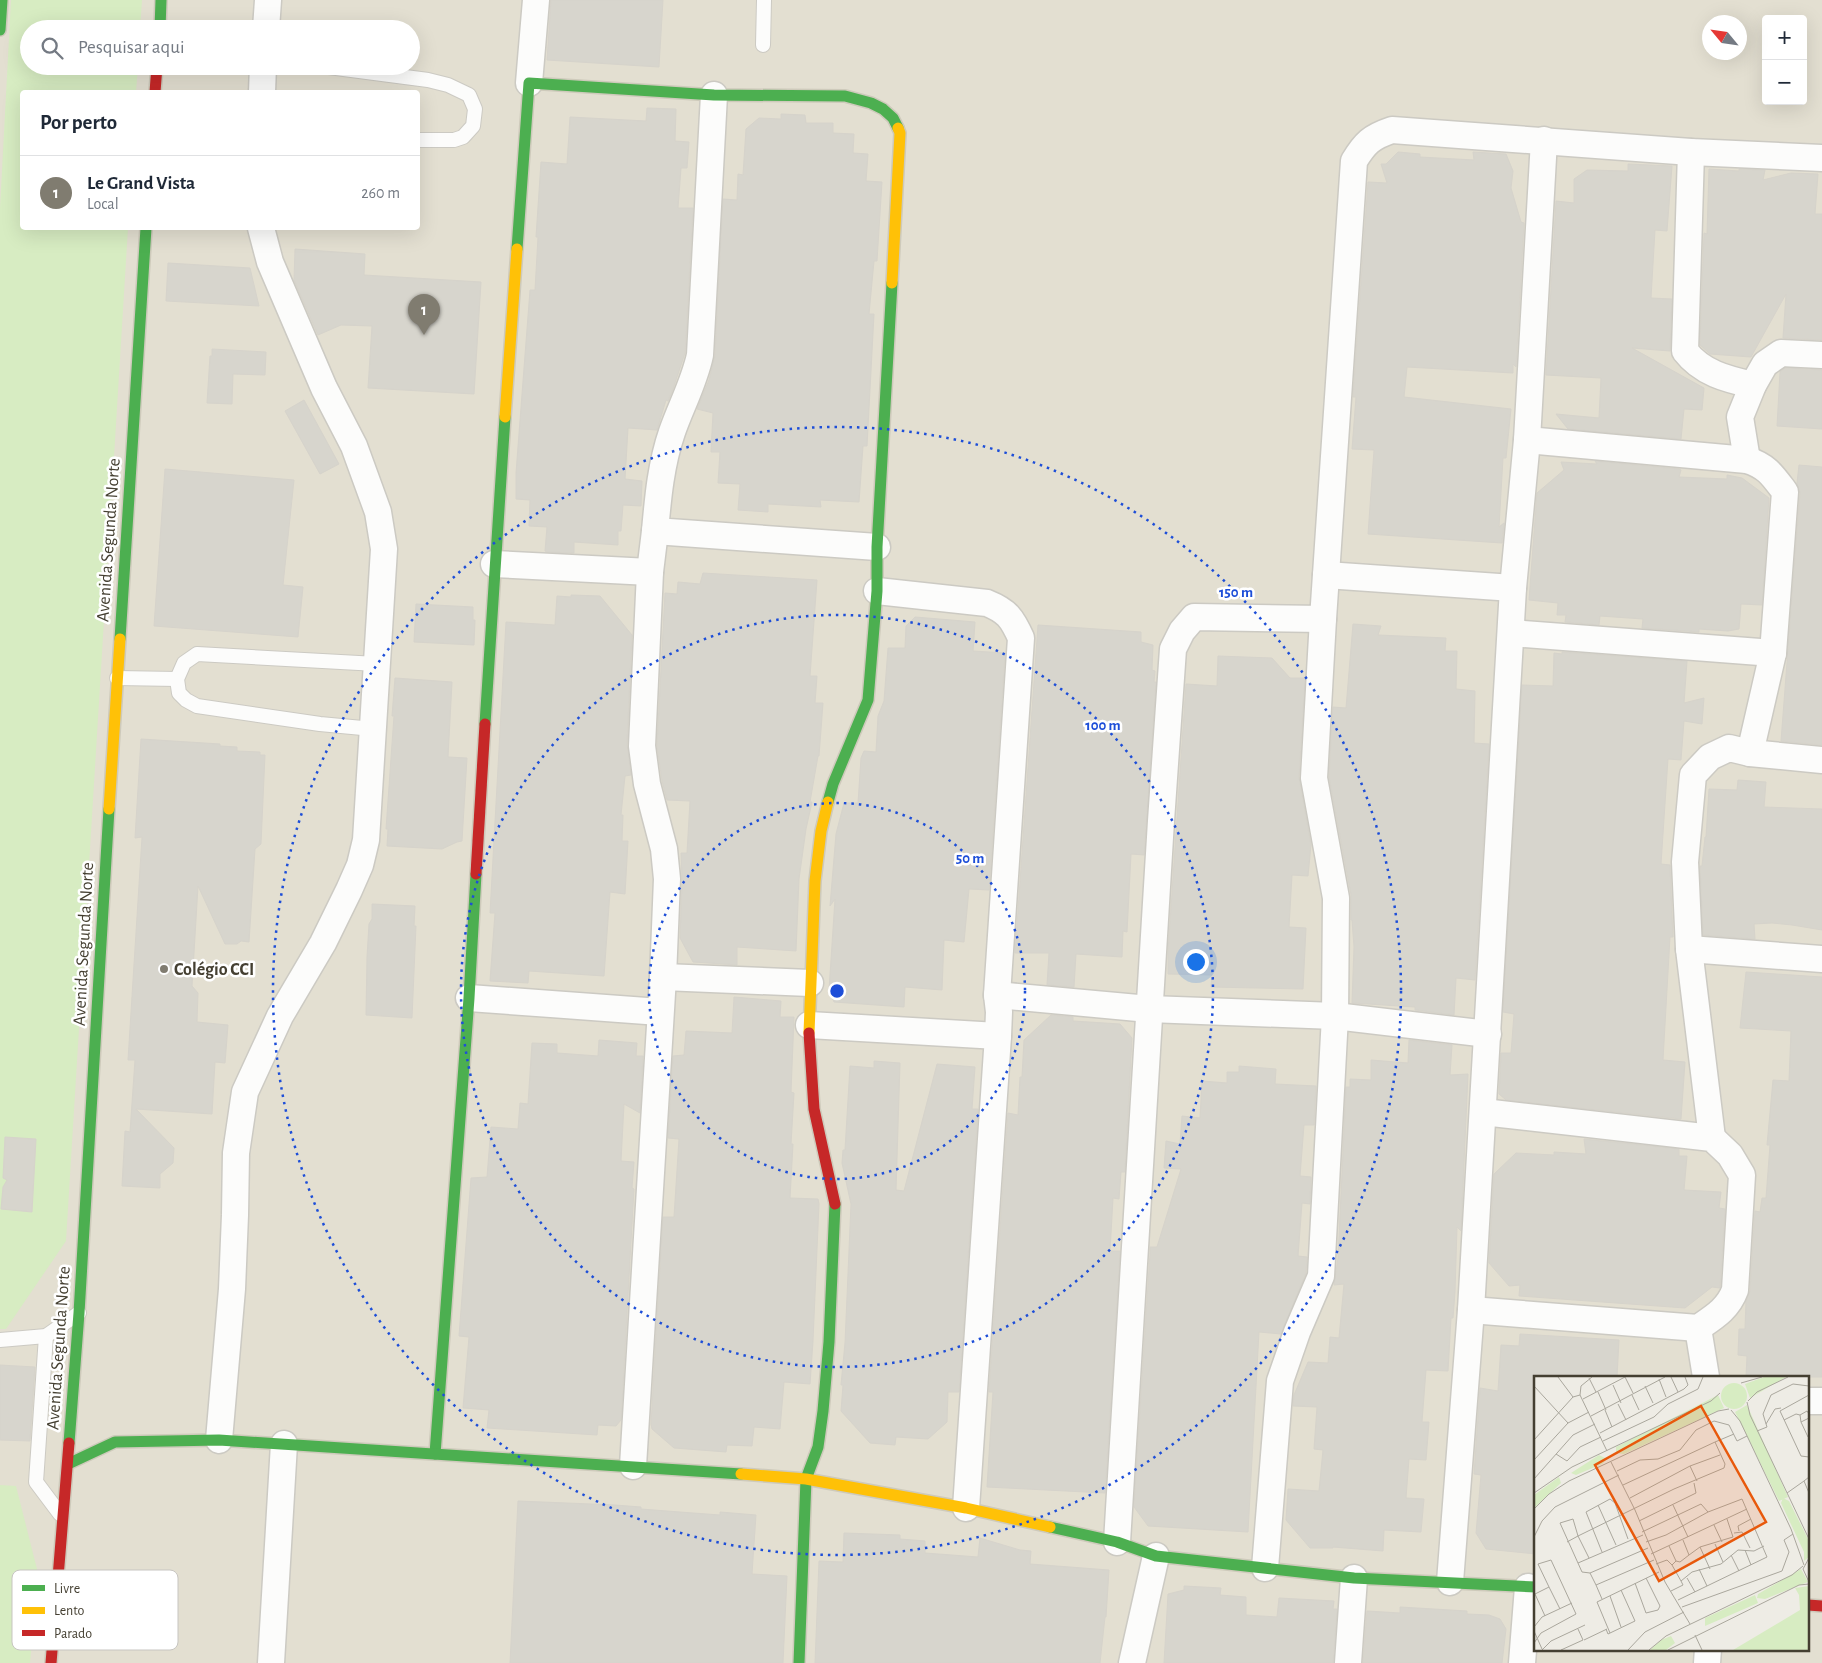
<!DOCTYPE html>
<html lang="pt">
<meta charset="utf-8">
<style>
:root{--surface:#fff;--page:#f2f2f3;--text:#1f2937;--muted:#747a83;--line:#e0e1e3;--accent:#807c70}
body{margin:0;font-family:"Alegreya Sans",sans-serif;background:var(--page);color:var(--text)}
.controls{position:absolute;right:15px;top:15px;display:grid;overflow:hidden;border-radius:5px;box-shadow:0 5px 20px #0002}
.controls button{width:45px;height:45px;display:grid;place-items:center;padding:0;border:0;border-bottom:1px solid var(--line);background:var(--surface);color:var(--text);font:25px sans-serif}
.compass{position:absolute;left:1702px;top:15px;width:45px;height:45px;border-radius:50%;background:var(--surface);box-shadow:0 5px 20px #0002;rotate:299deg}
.you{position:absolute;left:1195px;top:961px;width:18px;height:18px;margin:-12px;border:4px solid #fff;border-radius:50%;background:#1a73e8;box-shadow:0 0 0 8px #1a73e833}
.badge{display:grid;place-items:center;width:32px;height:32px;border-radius:50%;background:var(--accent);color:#fff;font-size:16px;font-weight:700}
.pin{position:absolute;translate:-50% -41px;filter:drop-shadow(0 1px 2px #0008)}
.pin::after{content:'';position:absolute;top:26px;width:18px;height:15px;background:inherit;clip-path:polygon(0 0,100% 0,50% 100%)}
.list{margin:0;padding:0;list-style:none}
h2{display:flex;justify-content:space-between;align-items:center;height:65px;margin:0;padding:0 20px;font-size:21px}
h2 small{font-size:16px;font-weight:400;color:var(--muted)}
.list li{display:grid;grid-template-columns:32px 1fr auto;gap:15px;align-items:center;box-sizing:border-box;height:75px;padding:0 20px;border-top:1px solid var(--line)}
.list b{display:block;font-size:19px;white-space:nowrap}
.list p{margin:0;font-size:16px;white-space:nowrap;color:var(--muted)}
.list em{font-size:16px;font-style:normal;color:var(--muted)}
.icon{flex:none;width:28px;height:28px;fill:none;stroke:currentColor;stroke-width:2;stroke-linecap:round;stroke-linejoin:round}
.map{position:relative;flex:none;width:1822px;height:1663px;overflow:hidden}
.search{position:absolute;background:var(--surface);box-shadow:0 5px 20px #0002;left:20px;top:20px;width:400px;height:55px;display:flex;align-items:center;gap:12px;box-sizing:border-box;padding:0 18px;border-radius:28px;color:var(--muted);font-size:19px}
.panel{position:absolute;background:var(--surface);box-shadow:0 5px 20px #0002;left:20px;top:90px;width:400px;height:140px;border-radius:5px}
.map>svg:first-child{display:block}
</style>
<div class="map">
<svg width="1822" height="1663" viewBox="0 0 1822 1663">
<rect width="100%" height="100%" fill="#eeece5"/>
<path fill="#e3dfd1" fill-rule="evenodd" d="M0,0H1822V1663H0ZM1766,19H1803V101H1766ZM1710,22H1740V52H1710ZM29,29H411V66H29ZM22,92H418V228H22ZM1536,1377H1808V1649H1536Z"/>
<g fill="#d7ecc2">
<path d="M11,0H142L140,29H29V66H138L136,92H22V228H128L66,1241L6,1329H0V208Z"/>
<path d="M0,1485L16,1486L38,1573L30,1663H0Z"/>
</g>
<g fill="#d7d5cd" stroke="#d6d3cb">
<path d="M551,0H663L659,67L547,60Z"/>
<path d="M647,108L676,109L675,141L689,142L687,168H681L678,208H693L685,353L673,389L668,401L666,400L657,430L628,428L625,479L642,481L641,506L623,505L621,531H618V545L574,542V553L547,552L545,551L547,527L529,526L530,500L516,499V473L530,290H535L538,237H536L541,162L567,164L570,117L646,121Z"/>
<path d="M781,114L805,115L806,123H833V133L854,134L853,153L868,154L866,181L882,182L877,261H874L869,314H874L867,446H863L859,502L820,500L821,507L768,504V512L738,510L740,484L718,483L720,452H711L713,413L697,409L709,380L715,356L723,199L737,200L738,174L743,175L746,129L759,118L781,119Z"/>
<path d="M1398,152L1420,154V157L1474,160L1473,152L1506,154L1513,171L1511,188L1521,222L1524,223L1516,367L1513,364V373L1407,367L1404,397L1511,409L1506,458H1503L1499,527L1504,523L1502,543L1368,534L1374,450L1352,449L1356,397H1353L1368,182L1387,183L1381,164H1386Z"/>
<path d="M1628,164L1672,166L1667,231L1655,230L1651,298L1672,299L1670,351L1632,348L1704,388L1702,410L1684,409L1681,439L1568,429L1556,414L1599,418L1601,378L1546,375L1556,201L1574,203V179L1587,170L1628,171Z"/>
<path d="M1709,169L1739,171V169L1765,170L1763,180L1791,173L1818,174L1815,214H1822V340L1783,338L1786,294L1751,357L1710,354L1700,345L1704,233L1707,234Z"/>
<path d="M295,249L365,254L364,275L481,282L474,394L368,388L372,326L341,325L318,335L294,280Z"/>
<path d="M168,263L250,268L259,306L166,301Z"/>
<path d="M212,349L266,352L265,375L233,374L232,404L207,403L210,356H212Z"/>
<path d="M1785,368L1822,370V429L1777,426L1780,372Z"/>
<path d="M304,400L339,464L320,474L285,411Z"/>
<path d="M1595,461L1679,469L1681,470L1679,477L1727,479V475L1742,478L1769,498L1762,605L1741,604L1739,629L1728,631L1699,629V632L1642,628L1643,619L1600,616L1599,625L1565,622L1566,615H1557L1558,603L1529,600L1537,493L1564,470L1561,462L1597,464Z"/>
<path d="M1799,465L1822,467V745L1781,741L1800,493L1797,483Z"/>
<path d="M165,469L294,480L283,585L303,587L298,637L154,626Z"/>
<path d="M703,573L817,580L810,676H817L815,703H823L819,756H818L810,802H812L806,829L799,879L796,951L737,947V965L693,962L680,938L682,880L681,853H687L690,801L667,800L662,781L657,745L665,593L677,594L678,582L700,584Z"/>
<path d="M571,595L600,596L632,635L627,745L631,775L625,776L621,815H623L622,841H628L625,894L610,892L604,976L529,971L528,983L490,981L495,913H490L506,622L555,625L557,596L571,597Z"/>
<path d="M416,604L473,607V620H475L474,645L414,642Z"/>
<path d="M915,617L975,622L973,651L1005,653L989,890L969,889L964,942L944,940L942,990L905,987L904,1007L834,1002L829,990L835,899L830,906L836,834L844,803H858L861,758L864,751L876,752L878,716L884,701L888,648H905L906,626Z"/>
<path d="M1353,624L1381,626L1378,635L1446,638L1445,651H1457L1456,689L1475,691L1474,743L1489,744L1475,980L1456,978L1454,1015L1415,1010V1007L1352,1003L1354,947L1352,920H1351V895L1329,777L1333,707L1346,708Z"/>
<path d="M1038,625L1141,632V642L1153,645L1152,670L1155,671L1154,682H1156L1144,855L1131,854L1127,932L1123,931L1122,957L1076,954L1074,987L1047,985L1049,953H1015Z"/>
<path d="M1562,652L1687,661L1684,703L1704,698L1702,724L1684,721L1681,760L1668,759L1661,864L1670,865L1673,937H1670L1663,1060L1685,1062L1681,1119L1506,1100L1499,1094L1501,1053H1511L1514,1014L1503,1012L1522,685L1553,686L1554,653L1562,654Z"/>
<path d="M1218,656L1272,658L1290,678H1305L1299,777L1311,845L1308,876L1292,875L1289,927L1306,928L1303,989L1211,987L1212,975L1168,974V952L1186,684L1217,686Z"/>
<path d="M395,678L452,682L448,757L467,758L462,841L457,842L442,849L387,846L388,829H386L394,716H392Z"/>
<path d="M141,739L220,744V746L237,747V751L260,752V755H265L261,844L255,849L249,942L241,941L237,944H225L198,886L192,986L198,993L197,1022L228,1025L225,1063L215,1062L212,1114L136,1109L174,1148L173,1163L160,1174V1188L122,1186L125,1131L130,1132L135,1060H128L142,837L135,838Z"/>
<path d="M1738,780L1766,782L1764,807L1822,809V930L1792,925L1772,923L1754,924L1755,939L1703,935L1700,866H1702L1705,837H1706L1709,789L1737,790Z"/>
<path d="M372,904L415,906L414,926H416L412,1018L366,1015L367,957L369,924L372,919Z"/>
<path d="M1746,972L1822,977V1377H1746L1747,1356L1738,1355L1739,1329H1745L1746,1301L1750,1291L1755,1211L1760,1212L1762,1198H1766L1770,1145H1767L1773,1080L1789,1081L1791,1031L1740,1028Z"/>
<path d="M734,997L781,1001L780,1017H794L791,1092L794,1093L791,1144H793L790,1198L818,1199L819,1204L813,1341L810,1384L784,1382L780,1429L754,1427L752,1446L727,1445L726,1452L674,1448L652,1429L651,1424L663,1217H674L679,1139L668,1138L673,1056L684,1055L686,1031L732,1033Z"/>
<path d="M1051,1015L1073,1017V1021L1120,1024L1132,1038L1125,1172H1121L1119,1199L1113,1198L1110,1251H1120L1105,1493L987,1487L993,1392H989L1008,1113L1018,1115L1020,1077H1022L1024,1040Z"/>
<path d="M599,1040L637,1043L636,1056H643L640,1113L624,1104L621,1161L634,1162L632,1188L634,1189L621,1420L616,1426L598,1425L597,1435L487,1428L489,1410L463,1408L469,1337L459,1336L471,1178L487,1177L491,1127L518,1129L520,1103L528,1104L532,1043L557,1044V1053L598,1056Z"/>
<path d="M1409,1040L1452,1045L1450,1075L1468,1074L1461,1231L1457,1227L1455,1292L1453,1318H1451L1448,1371L1426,1370L1422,1422H1429L1426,1460L1409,1459L1406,1498L1424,1499L1421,1532L1384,1530L1383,1551L1333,1547V1548H1310L1286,1520L1288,1489L1319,1491L1323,1450L1314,1449L1317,1407L1293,1406L1294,1395L1308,1362L1328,1363L1330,1337L1339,1338L1344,1284L1334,1285L1338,1258L1346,1087H1350V1079L1371,1080V1060L1408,1063Z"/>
<path d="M874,1061L900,1063L896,1190L904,1191L937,1064L975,1067L972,1109H978L959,1392H948L947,1422L928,1439L896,1437L895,1445L870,1443L841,1411L843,1385H841L845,1343L851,1204L842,1163L843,1150H845L850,1066L874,1068Z"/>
<path d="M1239,1066L1276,1069L1275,1084L1316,1086L1314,1125H1304L1300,1176L1311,1177L1310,1204L1302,1203L1298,1256L1307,1257L1306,1273L1281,1334L1259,1332L1248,1532L1148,1526L1134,1507L1150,1253V1247H1157L1181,1169L1164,1168L1166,1141L1180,1144L1182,1116L1200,1118L1202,1081L1227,1083V1072H1239Z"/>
<path d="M5,1137L36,1139L32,1212L1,1209L3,1187L7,1180L3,1178Z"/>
<path d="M1584,1139L1679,1149V1156H1687L1684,1190L1721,1192L1719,1208L1725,1209L1720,1288L1712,1287L1685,1308L1519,1296L1520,1285L1509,1286L1489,1263L1494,1174L1516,1153L1554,1155V1152L1586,1154Z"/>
<path d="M1520,1334L1619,1340L1617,1377H1536V1554L1486,1549L1476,1533L1481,1475L1474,1474L1480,1388L1498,1391L1501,1345L1519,1346Z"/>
<path d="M0,1365L35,1367L30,1441L0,1440Z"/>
<path d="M518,1501L615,1505L641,1507V1509L693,1513L720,1515V1512L756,1515L752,1574L787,1576L783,1663H510Z"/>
<path d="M844,1533L900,1535V1539L925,1541V1553L978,1557L980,1538L1020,1550L1031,1551L1030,1564L1109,1570L1106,1617H1105L1100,1663H815L819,1561L843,1562Z"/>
<path d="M1184,1586L1221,1588L1220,1595L1246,1597V1615L1277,1617L1279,1598L1334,1601L1333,1609H1337L1333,1663H1164L1168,1594L1184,1590Z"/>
<path d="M1400,1607L1467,1611V1614L1489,1615L1500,1619L1506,1629L1502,1663H1363L1367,1611L1400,1613Z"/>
</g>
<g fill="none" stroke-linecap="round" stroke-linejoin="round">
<g stroke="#cccac3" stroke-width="16">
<g id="lane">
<path d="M763,45L764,0"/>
<path d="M321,66L428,80L448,85L469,95L475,109L473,126L463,137L454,140H418"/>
<path d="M117,678L177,679"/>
<path d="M373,729L320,724L197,706L186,700L179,693L177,679L184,663L197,654L377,664"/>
<path d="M46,1336L36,1482L60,1514"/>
<path d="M0,1340L46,1336L79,1313"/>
</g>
</g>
<g stroke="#cccac3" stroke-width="29">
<g id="street">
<path d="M266,29L268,0"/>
<path d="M529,83L536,0"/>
<path d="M262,92L263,66"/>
<path d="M714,95L700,355C694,383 681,406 672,432C661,464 658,497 655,531L877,547"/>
<path d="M1691,152L1685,351C1702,373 1726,379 1753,385"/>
<path d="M1527,440L1747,460C1767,466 1773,476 1785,492L1773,653L1750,753L1729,748L1710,757L1693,775L1685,862L1689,949"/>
<path d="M1747,460L1740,417L1753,385L1765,364L1781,353L1822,355"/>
<path d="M494,564L650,572"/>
<path d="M1326,575L1513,588"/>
<path d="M877,591L987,603C1007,611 1012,618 1021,638L997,995L999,1012L998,1036L966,1508"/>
<path d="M1511,633L1773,653"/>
<path d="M1750,753L1822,760"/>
<path d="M663,977L810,983"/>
<path d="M997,995L1149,1009L1335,1016L1488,1034"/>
<path d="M469,998L660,1012"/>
<path d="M809,1025L998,1036"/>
<path d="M1712,1138L1689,949L1822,959"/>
<path d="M1471,1310L1698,1328C1714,1317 1728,1309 1735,1290L1742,1175L1730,1155L1712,1138L1483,1112"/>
<path d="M1698,1328L1706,1377"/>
<path d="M1808,1401H1822"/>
<path d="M219,1440L232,1289L235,1215L236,1153L245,1092L280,1016L323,943L349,890L360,865L366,840L384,549L378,512L354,446L324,388L270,262L261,228"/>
<path d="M633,1466L663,977L667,879L664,849L647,784L642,746L650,572L655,531"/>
<path d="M1117,1542L1161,821L1173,649L1182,631L1194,617L1323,619L1354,161C1365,143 1371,137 1392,130L1691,152L1822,158"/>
<path d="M1265,1568L1280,1381L1297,1332L1321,1276L1335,1016L1336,898L1314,778L1323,619"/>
<path d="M1450,1582L1471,1310L1513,588L1527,440L1544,140"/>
<path d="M271,1663L284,1444"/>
<path d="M1132,1663L1156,1556"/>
<path d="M1348,1663L1354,1578"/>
<path d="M1522,1663L1528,1587"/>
<path d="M1707,1663L1708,1649"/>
</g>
</g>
<g stroke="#cecabb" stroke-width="14">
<g id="fast">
<path d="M160,29L161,0"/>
<path d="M0,30L2,0"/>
<path d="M517,249L529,83L714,95L845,96L871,103L883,109L893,118L898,128"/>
<path d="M120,639L146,228"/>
<path d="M485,724L505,417"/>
<path d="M828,802L833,784L868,700L877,591V547L892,283"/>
<path d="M69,1443L79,1313L109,809"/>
<path d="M435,1454L469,998L476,874"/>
<path d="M68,1464L115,1442L219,1440L741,1474"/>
<path d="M1050,1527L1117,1542L1156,1556L1354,1578L1536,1587"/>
<path d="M799,1663L806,1479L818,1447L823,1411L829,1342L835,1204"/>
</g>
</g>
<g stroke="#cecabb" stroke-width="14">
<g id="slow">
<path d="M892,283L900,133L898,128"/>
<path d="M505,417L517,249"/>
<path d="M109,809L120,639"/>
<path d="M809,1033L815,881L821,831L828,802"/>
<path d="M741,1474L806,1479L966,1508L1050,1527"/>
</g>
</g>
<g stroke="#cecabb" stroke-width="14">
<g id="jam">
<path d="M155,92L157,66"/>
<path d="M476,874L485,724"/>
<path d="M809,1033L814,1109L835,1204"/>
<path d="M1808,1605L1822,1606"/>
<path d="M51,1663L69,1443"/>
</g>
</g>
<use href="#lane" stroke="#fcfcfb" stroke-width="14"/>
<use href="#street" stroke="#fcfcfb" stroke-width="26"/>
<use href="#fast" stroke="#4caf50" stroke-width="11"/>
<use href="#slow" stroke="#ffc107" stroke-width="11"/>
<use href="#jam" stroke="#c62828" stroke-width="11"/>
</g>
<g fill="none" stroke="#1d4ed8" stroke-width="2.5" stroke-dasharray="2.5 5">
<circle cx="837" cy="991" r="188"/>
<circle cx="837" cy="991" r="376"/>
<circle cx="837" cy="991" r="564"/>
</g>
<circle fill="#807c70" stroke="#fff" stroke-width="2" cx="164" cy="969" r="5"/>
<g text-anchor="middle" stroke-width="5" stroke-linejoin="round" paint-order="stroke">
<g font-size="18" fill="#443f31" stroke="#fff">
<text transform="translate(108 540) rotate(-86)" y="6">Avenida Segunda Norte</text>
<text transform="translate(83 944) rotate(-87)" y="6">Avenida Segunda Norte</text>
<text transform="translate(58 1348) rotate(-86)" y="6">Avenida Segunda Norte</text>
</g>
<g font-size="18" font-weight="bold" fill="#443f31" stroke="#fff" text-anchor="start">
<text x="174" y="975">Colégio CCI</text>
</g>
</g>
<g transform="translate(1534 1376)">
<rect width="275" height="275" fill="#eeece5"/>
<path d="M230,1H252L216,22L211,8ZM187 20a13 13 0 1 1 26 0a13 13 0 1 1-26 0ZM184,19L190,32L90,78L82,77V71ZM213,29L254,121L245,125L201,36ZM65,79L73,83L68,88L42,99L37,97ZM25,101L27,107L0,132V119ZM249,122L255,125L275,165V181L270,185V176L247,127ZM267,193L274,206L231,223L223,222L224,218ZM275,210V274H199L266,234L265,219L261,212ZM221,219L224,227L171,250V242ZM137,260L141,267L132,274H116L127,264Z" fill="#d7ecc2"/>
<path fill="none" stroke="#aaa79d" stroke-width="1" d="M24,1L39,21M58,1L47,10L46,19L73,75M91,1L99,17M137,1L144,16M55,2L62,16M125,3L132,21M207,7L228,1M79,9L87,27M0,10L34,47M111,10L119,27M64,16L72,34M98,19L105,34M275,19L246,35L267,80L275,81M49,23L91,1M214,25L223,16L254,1M213,26L216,39L275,163M84,28L92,44M71,34L78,51M197,34L206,45L257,153L270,189M266,39L267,46L275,42M57,40L131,1M250,44L262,38L266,39L273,35L275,38M267,46L274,61M232,48L241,33L247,32M223,55L233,51L229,38L237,19L259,8L275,10M66,57L150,13L154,9L151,1M0,64L39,21L46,19M69,65L120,41L134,28L164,13L169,1M181,66L200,58M22,78L33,85L46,71L67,61M0,84L34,47L55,36M77,86L101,134L131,206L156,248M83,95L106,84L124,83L146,74L162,54L180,45L195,49L203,65L213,60M275,101L270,105L275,117M0,103L39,59L61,48M163,105L156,90L186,79M0,117L38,91L177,25L186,17M253,117L270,105M96,122L156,90M64,129L82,169M139,129L154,161M0,133L15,118L35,105L184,35L195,33M105,145L162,117L160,107M180,149L188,166M205,155L204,150L217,143M108,156L167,128L174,136L208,123L233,181L144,224M200,157L208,156L216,172M0,161L8,145L21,131L85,99M33,166L44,160L55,182M112,166L132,159L174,136M181,168L189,186M135,170L142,185L146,186L155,179L149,164M166,171L199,161L193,143M211,174L217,189M68,176L52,136L76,123L81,127L94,163M117,178L213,133M155,179L166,171L176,193M197,179L205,195M275,182L269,193L275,206M142,185L138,189L147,205M44,187L109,159M122,188L133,184L138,189M165,193L173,210M56,197L114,172M153,202L161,216M101,207L112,237L124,234L126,230L112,202M62,209L56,197L48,196L26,147L39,143L44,160L140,113L190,92L191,88L181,66L89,109M15,211L26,233M0,215L1,218L15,211L4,188L17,184L42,238L7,257L0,267M137,215L149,209L147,205L158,196L187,188L204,174L220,175L230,170M1,218L11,240M76,220L87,251M68,223L62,209L120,184M148,231L248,195L255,176L250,164L259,158M0,251L8,241L38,227M72,253L74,258L101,245L87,214M0,255L8,273M76,257L63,226L125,196M161,259L168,274M50,264L73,253M8,274L17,265L51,249M27,274L49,264L44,253M94,274L111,256L150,236M115,274L132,260L258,199L269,190M134,274L265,209L275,208"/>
<path fill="#e8590c" fill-opacity="0.15" stroke="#e8590c" stroke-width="2.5" d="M167,30L232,146L125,205L61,89Z"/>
<rect width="275" height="275" fill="none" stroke="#443f31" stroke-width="2.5"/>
</g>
<rect x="12" y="1570" width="166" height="80" rx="8" fill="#fff" stroke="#c7c5c1" stroke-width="1"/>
<rect x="22" y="1585" width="23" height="6" fill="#4caf50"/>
<rect x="22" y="1607" width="23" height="7" fill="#ffc107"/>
<rect x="22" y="1630" width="23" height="6" fill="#c62828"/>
<g font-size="14" fill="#443f31">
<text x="54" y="1593">Livre</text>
<text x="54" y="1615">Lento</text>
<text x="54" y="1638">Parado</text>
</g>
<circle cx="837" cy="991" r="8" fill="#1d4ed8" stroke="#fff" stroke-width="2.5"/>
<g font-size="15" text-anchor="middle" font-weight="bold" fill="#1d4ed8" stroke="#fff" stroke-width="5" stroke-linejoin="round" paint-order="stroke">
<text x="1236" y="597">150 m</text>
<text x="1103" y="730">100 m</text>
<text x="970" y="863">50 m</text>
</g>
</svg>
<div class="controls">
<button>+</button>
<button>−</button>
</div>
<svg class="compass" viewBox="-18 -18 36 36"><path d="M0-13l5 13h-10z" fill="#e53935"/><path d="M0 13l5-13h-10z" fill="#747a83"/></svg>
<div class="you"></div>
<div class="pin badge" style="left:424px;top:335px">1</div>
<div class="search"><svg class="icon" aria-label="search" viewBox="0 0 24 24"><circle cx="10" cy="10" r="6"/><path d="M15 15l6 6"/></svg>Pesquisar aqui</div>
<section class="panel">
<h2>Por perto<small></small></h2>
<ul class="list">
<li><span class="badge">1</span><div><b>Le Grand Vista</b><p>Local</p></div><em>260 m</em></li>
</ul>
</section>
</div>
